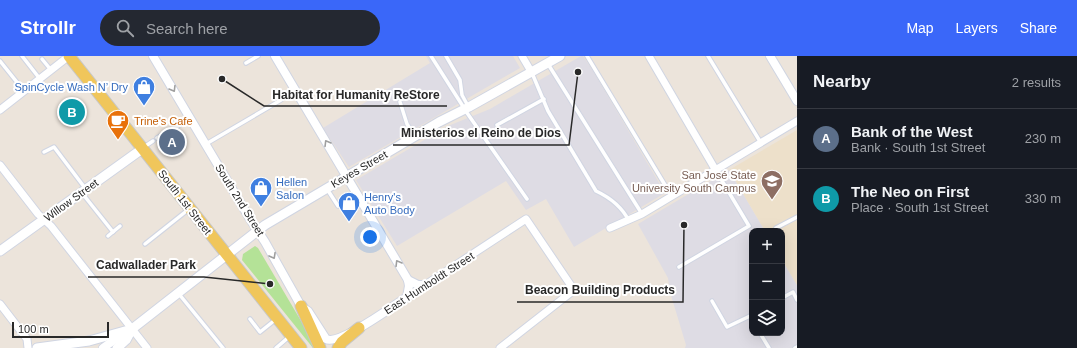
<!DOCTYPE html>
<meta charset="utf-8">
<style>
:root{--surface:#171b24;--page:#242831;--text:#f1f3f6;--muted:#9ea1a6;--line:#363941;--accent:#3a67f9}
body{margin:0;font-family:Helvetica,sans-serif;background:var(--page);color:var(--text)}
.controls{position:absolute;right:12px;bottom:12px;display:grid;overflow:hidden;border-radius:8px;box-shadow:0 4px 16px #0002}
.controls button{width:36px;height:36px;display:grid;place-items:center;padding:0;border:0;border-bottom:1px solid var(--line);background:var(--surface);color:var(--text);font:20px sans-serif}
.scale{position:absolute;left:12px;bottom:10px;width:97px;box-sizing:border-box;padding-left:4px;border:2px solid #292929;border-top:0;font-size:11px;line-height:14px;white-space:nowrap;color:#292929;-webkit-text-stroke:3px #fff;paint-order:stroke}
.you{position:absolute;left:370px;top:181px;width:14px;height:14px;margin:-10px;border:3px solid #fff;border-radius:50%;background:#1a73e8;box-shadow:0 0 0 6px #1a73e833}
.badge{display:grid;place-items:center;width:26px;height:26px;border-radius:50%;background:var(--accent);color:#fff;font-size:13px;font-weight:700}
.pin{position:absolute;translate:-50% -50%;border:2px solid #fff;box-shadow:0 1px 4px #0006}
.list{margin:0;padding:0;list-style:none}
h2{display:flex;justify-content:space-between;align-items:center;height:52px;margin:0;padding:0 16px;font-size:17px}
h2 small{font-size:13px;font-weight:400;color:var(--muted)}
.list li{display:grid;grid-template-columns:26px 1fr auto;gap:12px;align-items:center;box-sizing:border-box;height:60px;padding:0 16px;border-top:1px solid var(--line)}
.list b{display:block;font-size:15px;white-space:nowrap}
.list p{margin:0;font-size:13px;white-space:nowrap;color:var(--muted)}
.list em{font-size:13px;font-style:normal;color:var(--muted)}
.icon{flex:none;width:22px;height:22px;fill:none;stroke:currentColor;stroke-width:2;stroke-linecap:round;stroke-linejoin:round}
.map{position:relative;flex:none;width:797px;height:292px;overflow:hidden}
header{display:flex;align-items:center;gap:24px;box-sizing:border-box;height:56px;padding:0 20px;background:var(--accent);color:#fff}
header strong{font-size:19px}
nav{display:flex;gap:22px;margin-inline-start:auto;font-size:14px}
.search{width:280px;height:36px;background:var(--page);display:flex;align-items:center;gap:10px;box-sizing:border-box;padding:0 14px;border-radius:22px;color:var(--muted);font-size:15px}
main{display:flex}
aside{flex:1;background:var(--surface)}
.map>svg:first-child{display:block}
</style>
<header>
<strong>Strollr</strong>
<div class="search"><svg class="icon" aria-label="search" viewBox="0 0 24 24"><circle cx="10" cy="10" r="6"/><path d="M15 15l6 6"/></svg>Search here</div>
<nav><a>Map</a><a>Layers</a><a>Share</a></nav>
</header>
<main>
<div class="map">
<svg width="797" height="292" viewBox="0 0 797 292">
<rect width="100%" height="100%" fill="#ece4db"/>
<g fill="#dedce4">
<path d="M426,0H513L520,12L349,111L323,72L430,7Z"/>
<path d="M581,0H583L593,15L665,137L574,191L546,143L526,154L506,125L397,190L356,124L448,70L490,53Z"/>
<path d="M729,114L765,175H752V277H782V204L797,229V292H685L686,289L670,236L668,222L638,168Z"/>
</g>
<path fill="#ede0ca" d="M797,74V229L782,204V175H765L729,114Z"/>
<path fill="#b4e297" d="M255,190L258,192L317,292H313L242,204L243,198Z"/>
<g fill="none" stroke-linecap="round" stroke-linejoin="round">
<g stroke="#d0d5e2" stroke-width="5.5">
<g id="service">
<path d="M22,0L40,23"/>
<path d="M431,0L464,52"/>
<path d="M446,0L460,24L462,39L468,50"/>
<path d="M587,0L671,139"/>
<path d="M708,0L761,87"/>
<path d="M42,3L51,14"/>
<path d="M0,5L24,35"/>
<path d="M246,7L258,0"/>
<path d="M548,8L642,158"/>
<path d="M532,17L548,55L596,135C611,142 622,151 629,165"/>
<path d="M400,46L407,68L414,79"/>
<path d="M465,54L527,143"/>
<path d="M497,69L544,43"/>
<path d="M157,82L190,63"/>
<path d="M206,88L281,44"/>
<path d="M144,91L153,85"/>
<path d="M44,96L54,91L85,132"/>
<path d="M327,133L338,150L358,139"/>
<path d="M82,137L113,176"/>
<path d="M776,172L797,161"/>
<path d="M108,180L120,170"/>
<path d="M145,188L189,153"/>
<path d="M679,211L749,170L715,113"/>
<path d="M179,238L223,292"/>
<path d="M782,242L793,236L797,244"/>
<path d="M712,245L727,271L750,260"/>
<path d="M752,259L750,260L752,264"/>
<path d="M250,263L260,276L275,264"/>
<path d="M760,277L769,292"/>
<path d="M276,292L290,280"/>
<path d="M795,292L797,291"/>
</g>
</g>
<g stroke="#d0d5e2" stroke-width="9">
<g id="minor">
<path d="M522,0L532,17"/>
<path d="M649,0L715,113"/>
<path d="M0,54L69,0"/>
<path d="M0,109L38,158L51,170L147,292"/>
<path d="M610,172L642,158L797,65"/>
<path d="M407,241L526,163L574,234L500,292"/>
<path d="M0,248L27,283L28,292"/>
</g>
</g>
<g stroke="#d0d5e2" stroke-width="10">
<g id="tertiary">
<path d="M153,0L250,163L265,186L301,250L308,255L326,283C339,290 393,250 407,241L409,230L408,224L275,0"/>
<path d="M770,0L797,45"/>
<path d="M408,224L418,229H426"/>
<path d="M103,292L124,277"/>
</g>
</g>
<g stroke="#d0d5e2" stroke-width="11">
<g id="secondary">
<path d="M0,195L142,93"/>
<path d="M37,292L89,285L132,273"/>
<path d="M117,292L126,284L132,273L265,169L439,66L469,51L560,0"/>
</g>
</g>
<g stroke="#c7c7c7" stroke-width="13">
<g id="primary">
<path d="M69,0L301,292"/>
<path d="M301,250L320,292"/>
<path d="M338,292L342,286L359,272"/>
</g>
</g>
<use href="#service" stroke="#fff" stroke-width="3.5"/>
<use href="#minor" stroke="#fff" stroke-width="7"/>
<use href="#tertiary" stroke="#fff" stroke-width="8"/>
<use href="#secondary" stroke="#fff" stroke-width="9"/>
<use href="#primary" stroke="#f0c65b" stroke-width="11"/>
</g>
<defs><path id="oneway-chevron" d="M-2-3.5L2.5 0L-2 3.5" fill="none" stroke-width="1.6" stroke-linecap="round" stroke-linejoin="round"/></defs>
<g stroke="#9f9f9f">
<use href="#oneway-chevron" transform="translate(173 33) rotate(59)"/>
<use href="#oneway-chevron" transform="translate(327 87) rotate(-121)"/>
<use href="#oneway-chevron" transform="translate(273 200) rotate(61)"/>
<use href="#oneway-chevron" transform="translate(398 207) rotate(-121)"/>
</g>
<defs>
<g id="shop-pin" transform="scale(1.15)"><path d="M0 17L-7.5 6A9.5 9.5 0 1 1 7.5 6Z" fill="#3f7fe0" stroke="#fff"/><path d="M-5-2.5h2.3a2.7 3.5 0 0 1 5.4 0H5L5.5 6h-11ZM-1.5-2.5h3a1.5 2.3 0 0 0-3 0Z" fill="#fff"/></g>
<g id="cafe-pin" transform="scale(1.15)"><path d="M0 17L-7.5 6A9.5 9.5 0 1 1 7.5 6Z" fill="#e8710a" stroke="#fff"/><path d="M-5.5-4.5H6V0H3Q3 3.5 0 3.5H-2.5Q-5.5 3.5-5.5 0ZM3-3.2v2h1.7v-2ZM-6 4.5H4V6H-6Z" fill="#fff"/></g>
<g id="university-pin" transform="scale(1.15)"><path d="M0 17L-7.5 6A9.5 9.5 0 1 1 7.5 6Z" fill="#8d6e63" stroke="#fff"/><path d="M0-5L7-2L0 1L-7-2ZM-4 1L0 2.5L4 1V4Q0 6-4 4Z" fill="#fff"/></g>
</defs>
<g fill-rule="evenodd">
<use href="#shop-pin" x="144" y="31"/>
<use href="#cafe-pin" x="118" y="65"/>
<use href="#university-pin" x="772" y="125"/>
<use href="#shop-pin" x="261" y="132"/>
<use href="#shop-pin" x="349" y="147"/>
</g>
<g text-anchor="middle" stroke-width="4" stroke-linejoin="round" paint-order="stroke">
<g font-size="11" fill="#366cbe" stroke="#fff" text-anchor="start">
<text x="128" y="35" text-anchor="end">SpinCycle Wash N’ Dry</text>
<text x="276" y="130">Hellen<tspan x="276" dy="13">Salon</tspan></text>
<text x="364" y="145">Henry's<tspan x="364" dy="13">Auto Body</tspan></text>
</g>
<g font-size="11" fill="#c56008" stroke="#fff" text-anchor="start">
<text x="134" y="69">Trine's Cafe</text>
</g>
<g font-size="11" fill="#292929" stroke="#fff">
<text transform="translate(359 113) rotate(-30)" y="4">Keyes Street</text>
<text transform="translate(71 144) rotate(-36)" y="4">Willow Street</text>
<text transform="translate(240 144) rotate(58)" y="4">South 2nd Street</text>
<text transform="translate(185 146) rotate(52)" y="4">South 1st Street</text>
<text transform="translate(429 227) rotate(-33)" y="4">East Humboldt Street</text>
</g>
<g font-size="11" fill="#785e54" stroke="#fff" text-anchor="end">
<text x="756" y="123">San José State<tspan x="756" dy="13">University South Campus</tspan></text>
</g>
</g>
<path fill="none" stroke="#292929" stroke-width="1.5" d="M222 23L264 50H447M578 16L569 89H393M270 228L204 221H88M684 169L683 246H517"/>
<g fill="#292929" stroke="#fff" stroke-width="1.5">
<circle cx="222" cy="23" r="4"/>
<circle cx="578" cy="16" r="4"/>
<circle cx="270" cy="228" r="4"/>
<circle cx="684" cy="169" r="4"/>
</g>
<g font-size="12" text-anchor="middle" font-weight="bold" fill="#292929" stroke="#fff" stroke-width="4" stroke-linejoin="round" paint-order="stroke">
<text x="356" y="43">Habitat for Humanity ReStore</text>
<text x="481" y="81">Ministerios el Reino de Dios</text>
<text x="146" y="213">Cadwallader Park</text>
<text x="600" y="238">Beacon Building Products</text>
</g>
</svg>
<div class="controls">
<button>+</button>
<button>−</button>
<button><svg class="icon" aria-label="layers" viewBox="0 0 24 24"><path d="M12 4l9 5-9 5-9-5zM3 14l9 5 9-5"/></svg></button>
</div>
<div class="scale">100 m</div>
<div class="you"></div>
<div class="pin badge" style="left:172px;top:86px;background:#5c6f8a">A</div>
<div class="pin badge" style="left:72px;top:56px;background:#0f9aa8">B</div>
</div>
<aside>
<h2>Nearby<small>2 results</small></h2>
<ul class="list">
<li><span class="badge" style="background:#5c6f8a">A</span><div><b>Bank of the West</b><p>Bank · South 1st Street</p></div><em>230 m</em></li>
<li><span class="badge" style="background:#0f9aa8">B</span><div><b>The Neo on First</b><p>Place · South 1st Street</p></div><em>330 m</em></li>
</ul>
</aside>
</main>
